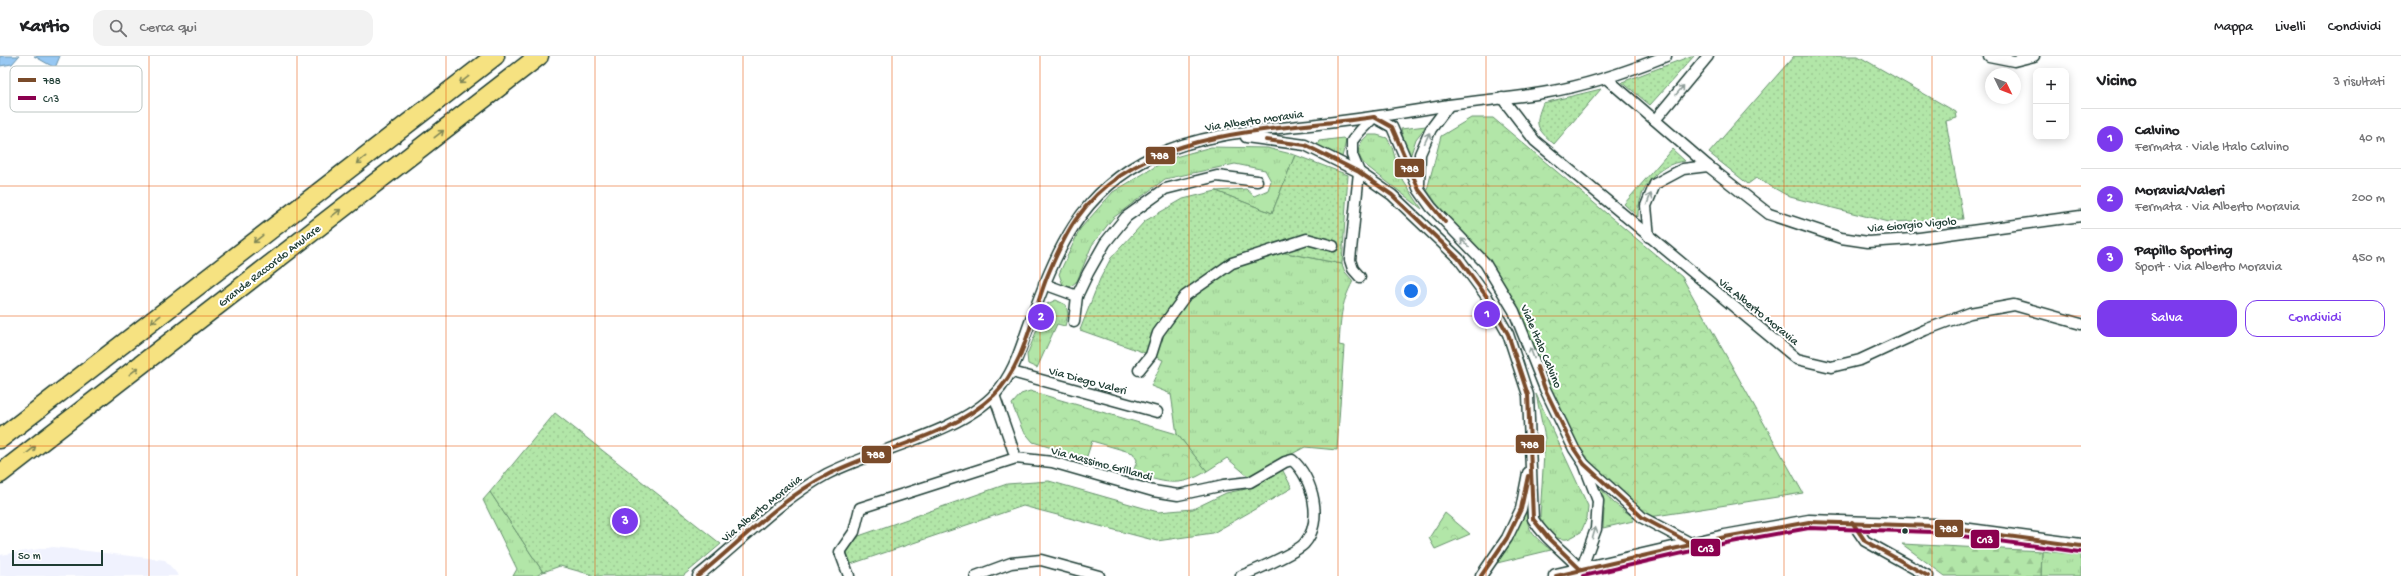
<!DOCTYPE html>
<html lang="it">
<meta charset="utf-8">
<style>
:root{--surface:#fff;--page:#f2f2f2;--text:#202124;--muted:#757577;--line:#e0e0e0;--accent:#7c3aed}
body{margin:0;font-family:"Gochi Hand",sans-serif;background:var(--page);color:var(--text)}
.controls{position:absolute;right:12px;top:12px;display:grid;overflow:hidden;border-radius:8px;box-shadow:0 2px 10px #0003}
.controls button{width:36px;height:36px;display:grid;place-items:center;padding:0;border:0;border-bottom:1px solid var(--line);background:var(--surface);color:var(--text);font:20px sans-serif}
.compass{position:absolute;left:1985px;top:12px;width:36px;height:36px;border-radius:50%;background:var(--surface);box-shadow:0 2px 10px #0003;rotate:133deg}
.scale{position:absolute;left:12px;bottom:10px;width:91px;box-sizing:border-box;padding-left:4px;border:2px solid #1f3d34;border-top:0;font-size:11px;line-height:14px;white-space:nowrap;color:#1f3d34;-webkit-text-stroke:3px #fff;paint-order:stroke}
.you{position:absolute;left:1411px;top:235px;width:14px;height:14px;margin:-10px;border:3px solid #fff;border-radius:50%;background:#1a73e8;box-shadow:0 0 0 6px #1a73e833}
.badge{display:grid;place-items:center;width:26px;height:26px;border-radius:50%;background:var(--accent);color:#fff;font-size:13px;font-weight:700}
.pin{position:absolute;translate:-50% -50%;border:2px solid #fff;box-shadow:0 1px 4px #0006}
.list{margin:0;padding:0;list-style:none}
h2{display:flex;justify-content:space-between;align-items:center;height:52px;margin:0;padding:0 16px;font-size:17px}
h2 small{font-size:13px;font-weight:400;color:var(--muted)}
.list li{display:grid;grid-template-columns:26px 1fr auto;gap:12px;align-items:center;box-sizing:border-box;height:60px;padding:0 16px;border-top:1px solid var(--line)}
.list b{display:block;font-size:15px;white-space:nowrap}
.list p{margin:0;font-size:13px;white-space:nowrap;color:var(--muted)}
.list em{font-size:13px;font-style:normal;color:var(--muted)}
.actions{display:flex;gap:8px;padding:12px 16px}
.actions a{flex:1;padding:9px 0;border:1px solid var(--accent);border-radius:12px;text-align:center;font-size:14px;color:var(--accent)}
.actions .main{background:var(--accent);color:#fff}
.icon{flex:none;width:22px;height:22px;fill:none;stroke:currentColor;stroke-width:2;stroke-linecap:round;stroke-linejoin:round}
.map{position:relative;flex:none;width:2081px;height:520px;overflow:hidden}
header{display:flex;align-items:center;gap:24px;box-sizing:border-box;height:56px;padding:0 20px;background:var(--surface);border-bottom:1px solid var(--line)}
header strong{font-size:19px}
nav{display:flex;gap:22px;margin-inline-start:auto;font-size:14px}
.search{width:280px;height:36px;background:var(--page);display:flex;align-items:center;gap:10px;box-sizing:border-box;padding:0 14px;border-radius:12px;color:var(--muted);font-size:15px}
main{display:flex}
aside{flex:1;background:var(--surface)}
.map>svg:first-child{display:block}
</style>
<header>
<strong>Kartio</strong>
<div class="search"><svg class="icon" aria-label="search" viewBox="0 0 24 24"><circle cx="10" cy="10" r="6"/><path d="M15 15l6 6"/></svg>Cerca qui</div>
<nav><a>Mappa</a><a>Livelli</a><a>Condividi</a></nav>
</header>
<main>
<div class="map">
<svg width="2081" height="520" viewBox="0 0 2081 520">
<defs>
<pattern id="grass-tufts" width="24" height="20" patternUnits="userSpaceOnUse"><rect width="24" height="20" fill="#b2e6a8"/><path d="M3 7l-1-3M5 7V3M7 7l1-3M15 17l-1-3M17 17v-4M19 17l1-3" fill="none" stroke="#99c691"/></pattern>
<pattern id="forest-firs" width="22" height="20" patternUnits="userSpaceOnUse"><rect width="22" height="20" fill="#b2e6a8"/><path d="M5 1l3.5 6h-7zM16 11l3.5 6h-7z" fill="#99c691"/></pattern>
<pattern id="park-crowns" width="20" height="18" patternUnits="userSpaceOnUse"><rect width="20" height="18" fill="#b2e6a8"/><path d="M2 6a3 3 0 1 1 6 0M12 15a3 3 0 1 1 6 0" fill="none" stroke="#99c691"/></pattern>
<pattern id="garden-dots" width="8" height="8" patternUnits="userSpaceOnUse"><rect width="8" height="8" fill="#b2e6a8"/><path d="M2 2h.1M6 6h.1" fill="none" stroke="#99c691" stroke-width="1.8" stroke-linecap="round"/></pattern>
</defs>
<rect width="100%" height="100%" fill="#fff"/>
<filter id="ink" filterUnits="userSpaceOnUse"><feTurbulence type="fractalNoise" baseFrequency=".025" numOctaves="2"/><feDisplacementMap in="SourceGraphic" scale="8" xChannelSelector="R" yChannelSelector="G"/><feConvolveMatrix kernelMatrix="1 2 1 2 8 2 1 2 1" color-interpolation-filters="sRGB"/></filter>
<g filter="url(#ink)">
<path fill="#f0f2fe" d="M53,491L165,504L179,520H0V499Z"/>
<g fill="url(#grass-tufts)" stroke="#68926e">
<path d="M1426,70L1416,83L1410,101L1407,97L1401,73Z"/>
<path d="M1368,79H1377L1387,82L1392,91L1400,120L1422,153L1364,108C1355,96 1358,88 1368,79Z"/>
<path d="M1343,82L1346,85L1342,101L1317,89L1319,85Z"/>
<path d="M1211,91L1267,92L1295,99L1272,157L1216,135L1246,133L1254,140L1268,134L1271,125L1265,114L1235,108L1165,123L1113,162L1092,189L1077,225L1070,231L1063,229L1059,218L1080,173L1113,136L1168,103Z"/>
<path d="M1271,194L1342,208L1345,216L1353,225C1340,250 1341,262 1339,289L1344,290L1337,394L1305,391L1249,421L1227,402L1207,415L1177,378L1171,338L1151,330L1163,304L1151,299L1158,277L1185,240L1232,207Z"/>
<path d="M1056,244L1066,249L1068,258L1065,270L1057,268L1037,312L1028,308L1027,299L1047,248Z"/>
<path d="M1536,338L1588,450L1587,462L1581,476C1577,478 1571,482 1567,483C1554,485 1542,471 1540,460L1545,382Z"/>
<path d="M1601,433L1614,447L1633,461V465L1603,472L1604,454L1598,436Z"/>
<path d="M490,436L543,516L536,520H513L517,513L483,444Z"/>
<path d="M1528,444C1524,471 1530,478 1551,494L1497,507Z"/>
<path d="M2042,495L2081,499V520H2041Z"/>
</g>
<path fill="url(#forest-firs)" stroke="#68926e" d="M1902,488L2042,495L2041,520H1945Z"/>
<g fill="url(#park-crowns)" stroke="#68926e">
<path d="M1471,62H1493L1682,221L1803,437L1643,462L1574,393L1514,255L1427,134L1441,80Z"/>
<path d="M1030,335L1177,378L1207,415C1179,433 1163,426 1133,417L1137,404L1133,397L1092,385L1086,403L1033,386L1022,373L1012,348L1021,338Z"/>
<path d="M1445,457L1470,478L1435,493L1429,482Z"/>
</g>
<g fill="url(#garden-dots)" stroke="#68926e">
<path d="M1691,0H1694L1650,49L1622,26Z"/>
<path d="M1794,0H1858L1956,56L1957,62L1946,65L1963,163L1888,166L1790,141L1756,122L1748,128L1709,97Z"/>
<path d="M1601,33L1554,88C1536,72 1534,69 1543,47Z"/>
<path d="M1672,93L1685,105C1656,108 1638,133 1638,161L1624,148Z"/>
<path d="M1295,99L1348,119L1342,208L1271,194L1232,207L1185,240L1158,277L1151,299L1080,274L1100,223L1111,202L1145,165L1183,143L1216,135L1272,157Z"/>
<path d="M555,357L721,488L683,520H596L560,510L543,516L490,436Z"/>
<path d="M1282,413L1292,432L1213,477L1157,485L1023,450L851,508L846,494L856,481L1007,428L1049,425L1158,456L1193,453L1226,437L1246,433Z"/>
</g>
<g fill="#97c8f3" stroke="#6790a7">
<path d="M0,0H19L12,8L0,10Z"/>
<path d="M34,0H60L55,12Z"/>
</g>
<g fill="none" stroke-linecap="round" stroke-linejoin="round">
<g stroke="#1f3d34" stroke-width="13">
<g id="street">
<path d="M1989,0L2014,5L2034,0"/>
<path d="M1606,22L1708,110L1769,158L1841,182L1868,186L1912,183L2081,160"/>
<path d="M1502,42L1535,85L1797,303L1831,311L1860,304L1925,274L1970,257L2014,249L2081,268"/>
<path d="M1655,64L1708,0"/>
<path d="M1246,81L1305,89L1359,116L1392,139L1459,203L1487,241L1508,278L1528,339L1533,463C1545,483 1565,496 1581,514L1596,473L1598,445L1584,408L1574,393L1545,333L1514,255L1485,207L1431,151L1419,134L1392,71L1374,61"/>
<path d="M1419,129L1420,98L1431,73L1449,49"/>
<path d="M1649,181L1646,150L1655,128L1683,113L1708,110"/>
<path d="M1360,221L1353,213L1350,204L1359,116L1352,99V85L1360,75L1374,61"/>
<path d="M1044,228L1077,240"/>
<path d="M1074,266L1077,240L1088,217L1105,187L1126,161L1165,133L1217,120L1257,125"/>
<path d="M1139,314L1151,299L1158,277L1185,240L1232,207L1307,183L1333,190"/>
<path d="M1012,316L1157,356"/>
<path d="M994,339L1016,402"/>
<path d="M1585,409L1643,462L1692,488"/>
<path d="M1852,466L1865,485L1928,520"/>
<path d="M698,520C741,486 779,444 827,418C877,392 958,378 996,337C1014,317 1020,294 1029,269C1056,196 1079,135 1154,100C1207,75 1270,74 1327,67C1368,62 1409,56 1449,49C1482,44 1516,42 1548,36C1589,29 1629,15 1666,0"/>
<path d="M849,520L840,496L854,476L860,452L1016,402L1052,406L1153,435L1178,439L1224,429L1250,426L1285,406L1292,404C1313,421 1324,466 1304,488C1295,497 1254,515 1241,520"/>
<path d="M976,520L1011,507L1041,504L1099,520"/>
<path d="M1481,520L1507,482L1521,453L1528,417"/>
</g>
</g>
<g stroke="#1f3d34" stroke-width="17">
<path id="secondary" d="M1556,520L1725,481L1809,466L1933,470L2081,490"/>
</g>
<g stroke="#1f3d34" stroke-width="21">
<g id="highway">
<path d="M0,383L495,0"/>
<path d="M0,418L539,0"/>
</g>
</g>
<use href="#street" stroke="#fff" stroke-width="10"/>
<use href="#secondary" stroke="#fff" stroke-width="14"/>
<use href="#highway" stroke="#f6e281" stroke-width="18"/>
<g stroke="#fff" stroke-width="7">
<g id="bus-1">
<path d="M1374,61L1392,71L1419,134L1445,166"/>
<path d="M1266,84L1305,89L1359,116L1392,139L1459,203L1487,241L1508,278L1528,339L1533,463L1549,483L1581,514"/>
<path d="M1537,311L1545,333L1574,393L1584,408L1643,462L1692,488"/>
<path d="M1852,466L1865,485L1928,520"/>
<path d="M698,520C741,485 779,444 829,418C882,391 949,382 994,339C1026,308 1032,256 1049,216C1057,198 1065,178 1077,162C1142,70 1274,76 1374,61"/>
<path d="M1481,520L1507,482L1521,453L1528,420"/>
<path d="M1556,520L1725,481L1809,466L1933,470L2081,490"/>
</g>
</g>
<g stroke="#fff" stroke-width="7">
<path id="bus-2" d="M1583,520L1726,487L1809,472L1933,476L2080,496"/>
</g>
<use href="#bus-1" stroke="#7a4b2a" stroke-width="4"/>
<use href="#bus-2" stroke="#8b004f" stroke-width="4"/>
</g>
<defs><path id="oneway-shaft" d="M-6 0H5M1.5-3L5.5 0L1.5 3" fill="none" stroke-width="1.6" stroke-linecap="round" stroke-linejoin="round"/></defs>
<g stroke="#808757">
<use href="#oneway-shaft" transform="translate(464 24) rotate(142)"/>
<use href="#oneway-shaft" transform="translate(439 78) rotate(-38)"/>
<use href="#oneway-shaft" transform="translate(361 104) rotate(142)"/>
<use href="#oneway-shaft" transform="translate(336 157) rotate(-38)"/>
<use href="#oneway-shaft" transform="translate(258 183) rotate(142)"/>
<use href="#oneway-shaft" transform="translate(156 263) rotate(142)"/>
<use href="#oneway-shaft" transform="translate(134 315) rotate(-38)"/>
<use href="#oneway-shaft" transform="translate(31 394) rotate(-38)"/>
</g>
<g stroke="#8f9e9a">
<use href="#oneway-shaft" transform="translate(1680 34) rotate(-50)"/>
<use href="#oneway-shaft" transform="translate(1427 82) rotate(-66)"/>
<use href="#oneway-shaft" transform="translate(1649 143) rotate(-69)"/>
<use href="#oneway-shaft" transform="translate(1465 187) rotate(-134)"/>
<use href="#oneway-shaft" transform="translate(1532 297) rotate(-111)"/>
<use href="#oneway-shaft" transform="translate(1594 477) rotate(-74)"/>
</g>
</g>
<path fill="none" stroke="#e8590c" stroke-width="1" stroke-opacity="0.55" d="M149,0V520M297,0V520M446,0V520M595,0V520M743,0V520M892,0V520M1040,0V520M1189,0V520M1338,0V520M1486,0V520M1635,0V520M1784,0V520M1932,0V520M0,130H2081M0,260H2081M0,390H2081"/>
<circle fill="#1f3d34" stroke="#fff" stroke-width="1.5" cx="1905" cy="475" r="3.5"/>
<g text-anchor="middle" stroke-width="4" stroke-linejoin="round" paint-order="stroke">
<g font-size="12" fill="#1f3d34" stroke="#fff">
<text transform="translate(1254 64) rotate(-8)" y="4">Via Alberto Moravia</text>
<text transform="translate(1912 168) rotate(-5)" y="4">Via Giorgio Vigolo</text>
<text transform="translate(269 209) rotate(-38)" y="4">Grande Raccordo Anulare</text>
<text transform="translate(1759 255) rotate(39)" y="4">Via Alberto Moravia</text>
<text transform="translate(1542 290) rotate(67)" y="4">Viale Italo Calvino</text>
<text transform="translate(1088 324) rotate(15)" y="4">Via Diego Valeri</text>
<text transform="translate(1102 407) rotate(15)" y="4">Via Massimo Grillandi</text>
<text transform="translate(761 452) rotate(-39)" y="4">Via Alberto Moravia</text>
</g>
</g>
<rect x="10" y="10" width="132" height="46" rx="6" fill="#fff" stroke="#bcc5c2" stroke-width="1"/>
<rect x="18" y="22" width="18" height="4" fill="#7a4b2a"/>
<rect x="18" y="40" width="18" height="4" fill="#8b004f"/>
<g font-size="11" fill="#1f3d34">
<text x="43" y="28">788</text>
<text x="43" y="46">C13</text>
</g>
<g stroke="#fff" stroke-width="1.5">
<rect x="1145" y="90" width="31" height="19" rx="4" fill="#7a4b2a"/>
<rect x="1394" y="102" width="31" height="20" rx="4" fill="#7a4b2a"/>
<rect x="1515" y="378" width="30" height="20" rx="4" fill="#7a4b2a"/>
<rect x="861" y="389" width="31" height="19" rx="4" fill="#7a4b2a"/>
<rect x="1934" y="463" width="30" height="19" rx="4" fill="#7a4b2a"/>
<rect x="1970" y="473" width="30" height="20" rx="4" fill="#8b004f"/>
<rect x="1690" y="482" width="31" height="19" rx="4" fill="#8b004f"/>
</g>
<g font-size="11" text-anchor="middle" font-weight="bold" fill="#fff">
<text x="1160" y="103">788</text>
<text x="1410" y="116">788</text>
<text x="1530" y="392">788</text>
<text x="876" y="402">788</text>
<text x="1949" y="476">788</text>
<text x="1985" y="487">C13</text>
<text x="1706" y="496">C13</text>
</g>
</svg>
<div class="controls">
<button>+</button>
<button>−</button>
</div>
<svg class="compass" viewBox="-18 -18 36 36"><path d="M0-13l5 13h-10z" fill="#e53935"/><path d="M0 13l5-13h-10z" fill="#757577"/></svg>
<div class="scale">50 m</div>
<div class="you"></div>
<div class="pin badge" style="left:1487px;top:258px">1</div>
<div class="pin badge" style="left:1041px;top:261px">2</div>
<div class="pin badge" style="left:625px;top:465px">3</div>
</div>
<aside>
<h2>Vicino<small>3 risultati</small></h2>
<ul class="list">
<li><span class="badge">1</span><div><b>Calvino</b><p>Fermata · Viale Italo Calvino</p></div><em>40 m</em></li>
<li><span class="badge">2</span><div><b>Moravia/Valeri</b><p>Fermata · Via Alberto Moravia</p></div><em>200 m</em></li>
<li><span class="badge">3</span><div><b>Papillo Sporting</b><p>Sport · Via Alberto Moravia</p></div><em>450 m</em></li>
</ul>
<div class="actions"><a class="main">Salva</a><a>Condividi</a></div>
</aside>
</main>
